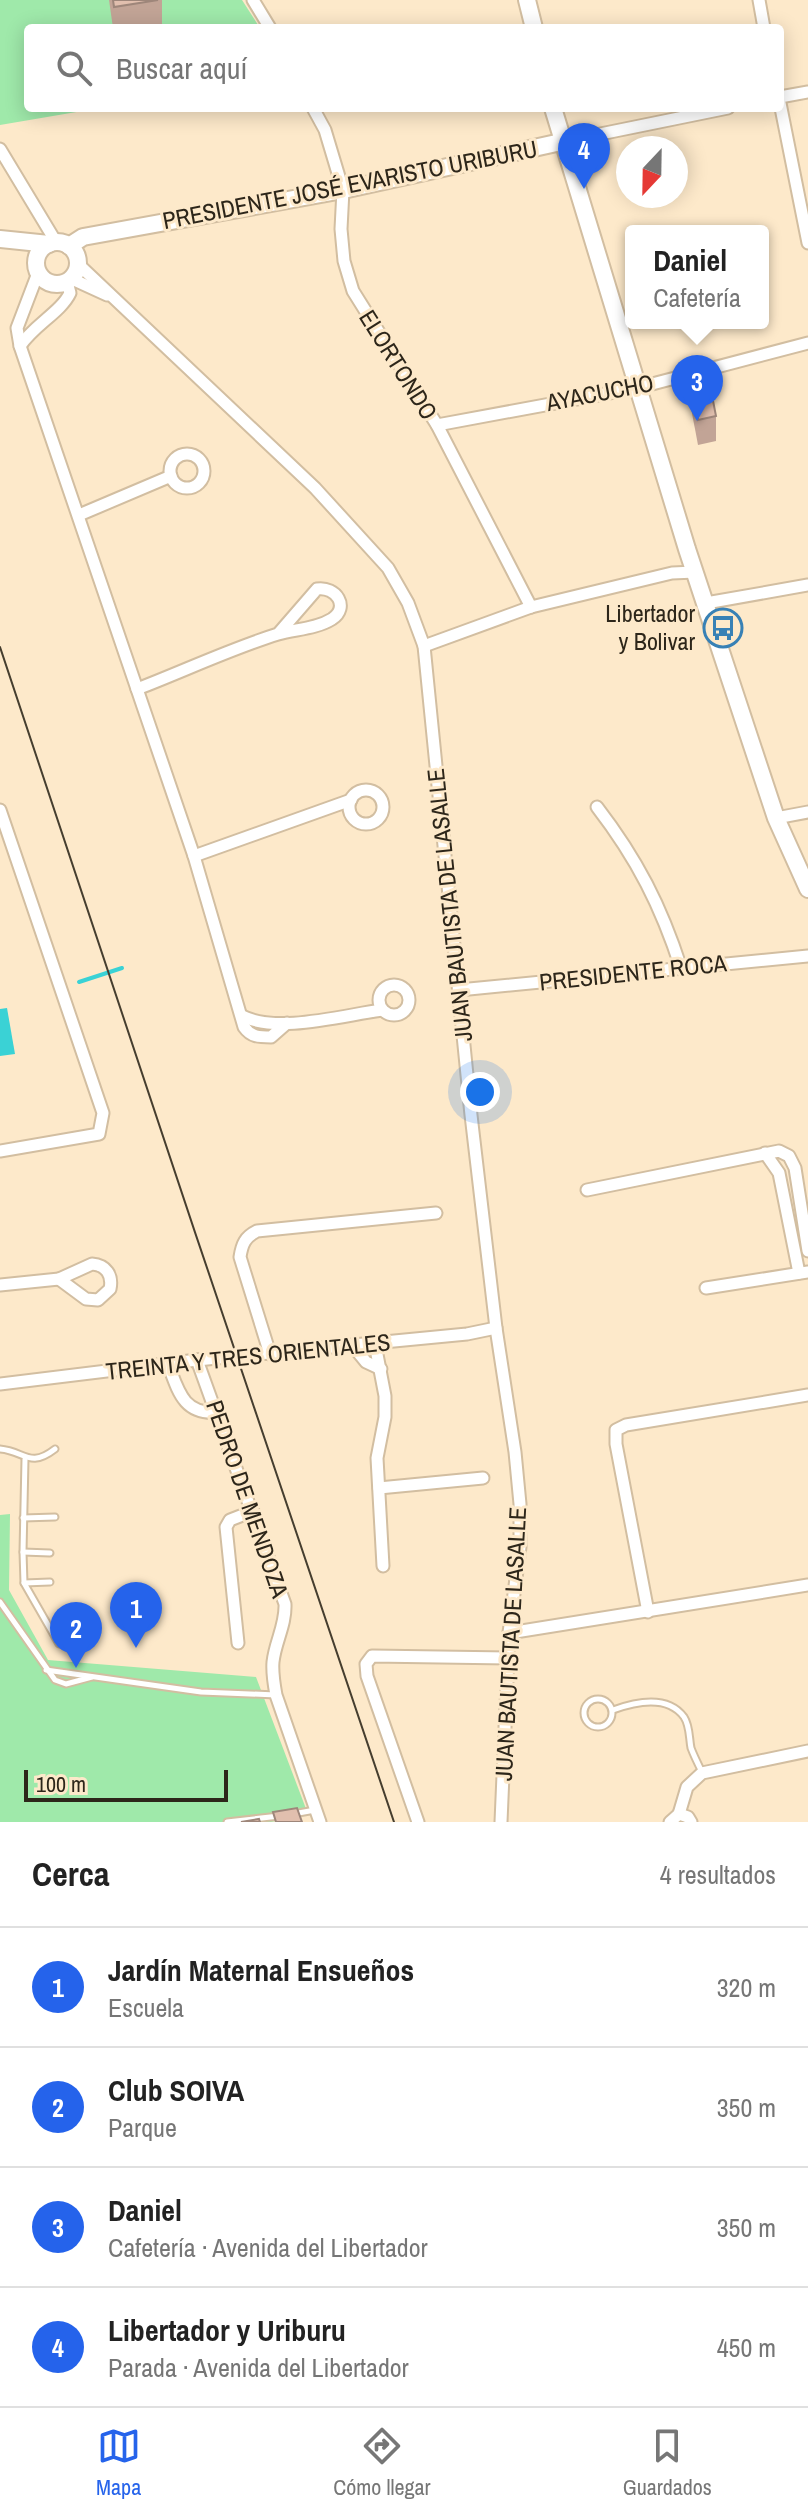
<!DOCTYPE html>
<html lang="es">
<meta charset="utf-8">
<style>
:root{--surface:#fff;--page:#f2f2f2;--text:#222;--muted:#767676;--line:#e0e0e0;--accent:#2563eb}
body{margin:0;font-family:"Archivo Narrow",sans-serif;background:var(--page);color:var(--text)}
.compass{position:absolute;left:616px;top:136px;width:72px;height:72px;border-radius:50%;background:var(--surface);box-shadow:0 4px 20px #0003;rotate:202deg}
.scale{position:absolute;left:24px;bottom:20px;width:204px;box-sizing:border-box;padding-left:8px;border:4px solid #2d261a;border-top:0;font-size:22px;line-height:28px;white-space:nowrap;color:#2d261a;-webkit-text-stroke:6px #fde9ca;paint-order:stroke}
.you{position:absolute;left:480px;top:1092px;width:28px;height:28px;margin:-20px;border:6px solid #fff;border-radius:50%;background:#1a73e8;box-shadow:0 0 0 12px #1a73e833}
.badge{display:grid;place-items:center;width:52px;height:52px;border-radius:50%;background:var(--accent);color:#fff;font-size:26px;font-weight:700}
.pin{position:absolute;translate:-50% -66px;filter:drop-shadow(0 2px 4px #0008)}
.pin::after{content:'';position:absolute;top:42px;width:28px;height:24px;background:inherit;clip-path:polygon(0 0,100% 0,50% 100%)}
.popup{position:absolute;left:625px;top:225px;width:144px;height:104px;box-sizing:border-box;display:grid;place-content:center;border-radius:8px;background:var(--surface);filter:drop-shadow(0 2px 6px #0005);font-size:26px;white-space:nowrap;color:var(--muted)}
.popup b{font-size:30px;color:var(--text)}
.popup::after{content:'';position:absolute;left:50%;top:100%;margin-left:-16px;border:16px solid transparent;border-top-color:var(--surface)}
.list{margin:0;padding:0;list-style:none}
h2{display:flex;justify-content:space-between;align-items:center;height:104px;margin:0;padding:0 32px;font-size:34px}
h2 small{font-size:26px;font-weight:400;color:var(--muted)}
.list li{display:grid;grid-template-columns:52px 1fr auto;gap:24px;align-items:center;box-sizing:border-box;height:120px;padding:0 32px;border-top:2px solid var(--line)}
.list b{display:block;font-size:30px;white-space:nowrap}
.list p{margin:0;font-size:26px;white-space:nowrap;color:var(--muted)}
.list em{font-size:26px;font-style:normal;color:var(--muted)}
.icon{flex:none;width:44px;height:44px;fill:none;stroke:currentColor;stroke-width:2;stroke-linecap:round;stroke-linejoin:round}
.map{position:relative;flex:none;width:808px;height:1822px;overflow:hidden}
.search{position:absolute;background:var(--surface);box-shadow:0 4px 20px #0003;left:24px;right:24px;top:24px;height:88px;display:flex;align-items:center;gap:20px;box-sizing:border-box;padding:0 28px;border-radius:8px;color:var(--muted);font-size:30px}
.sheet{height:584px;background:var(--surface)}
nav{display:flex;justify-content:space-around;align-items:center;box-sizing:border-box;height:112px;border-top:2px solid var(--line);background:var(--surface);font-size:22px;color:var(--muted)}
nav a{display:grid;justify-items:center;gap:4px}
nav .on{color:var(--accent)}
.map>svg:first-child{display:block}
</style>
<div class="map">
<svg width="808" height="1822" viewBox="0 0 808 1822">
<rect width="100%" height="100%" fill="#fde9ca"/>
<g fill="#9fe9aa">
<path d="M0,0H242L260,28H28V108H100L0,125Z"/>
<path d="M10,1514L9,1590L48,1660L256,1677L308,1814L271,1822H0V1515Z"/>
</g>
<path fill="#3ad2d5" d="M7,1008L15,1054L0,1056V1009Z"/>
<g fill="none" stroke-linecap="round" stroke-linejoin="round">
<path stroke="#3ad2d5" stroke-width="4" d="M79,982L122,968"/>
<g stroke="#d2bea1" stroke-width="9">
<g id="lane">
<path d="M0,1449C25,1451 29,1469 55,1449"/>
<path d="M25,1459L23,1552L24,1583L59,1644L67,1646L79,1642"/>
<path d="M23,1518L55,1517"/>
<path d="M23,1552L50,1553"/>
<path d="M24,1583L50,1582"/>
<path d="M0,1602L55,1680L66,1684L92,1677"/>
<path d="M46,1670L201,1692L276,1695"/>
<circle cx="598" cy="1713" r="14"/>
<path d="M613,1710C635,1702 667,1694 684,1717C690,1726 689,1738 691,1748C694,1756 698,1764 702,1772"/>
<path d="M293,1814L315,1810"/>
<path d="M227,1822L279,1816"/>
</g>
</g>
<g stroke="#d2bea1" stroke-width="15">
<g id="street">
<path d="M253,0L270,28"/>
<path d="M759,0L764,28"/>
<path d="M780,97L808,92"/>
<path d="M780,103L808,243"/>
<path d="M313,108L325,130L343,190L341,229L344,261L353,291L437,425L531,607"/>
<path d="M561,142L728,108"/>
<path d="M0,149L56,242"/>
<path d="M78,264L315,488L388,568L408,603L424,646L471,1115L496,1328L515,1452L520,1504V1547L509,1633L501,1822"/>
<path d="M38,273L17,328L20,346L194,856L244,1027C251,1037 259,1037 271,1037L287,1023"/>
<path d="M72,279L107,295"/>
<path d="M20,346C34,325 61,312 70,293L67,282"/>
<path d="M437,425L637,388L808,343"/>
<circle cx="187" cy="471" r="17"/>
<path d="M79,515L171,476"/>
<path d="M706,603L808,585"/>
<path d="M424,646L531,607L672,573L695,572"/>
<path d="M137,689C184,671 230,649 278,634C295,629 316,629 332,619C350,607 336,586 317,589L278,634"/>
<circle cx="366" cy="807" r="17"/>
<path d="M597,807C637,859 661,906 681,968"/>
<path d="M0,810L103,1113L99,1134L0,1151"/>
<path d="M776,818L808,812"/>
<path d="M194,856L351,800"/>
<circle cx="394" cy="1000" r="15"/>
<path d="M459,990L808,956"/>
<path d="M242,1016C277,1034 344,1015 382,1010"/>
<path d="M765,1153L779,1173L799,1273"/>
<path d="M587,1190L779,1151L789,1156L795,1168L808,1251"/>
<path d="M92,1264C106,1265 113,1275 110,1289L98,1300L86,1299L59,1279Z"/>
<path d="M0,1285L59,1279"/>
<path d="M706,1288L808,1272"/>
<path d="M375,1344L385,1396V1417L377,1458L383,1566"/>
<path d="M353,1346L366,1362L381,1369"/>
<path d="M270,1354L240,1257C242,1244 245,1237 257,1231L436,1213"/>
<path d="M197,1360L285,1604C286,1625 275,1642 273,1662C272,1673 274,1684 276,1695L320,1822"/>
<path d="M168,1364C178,1390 183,1415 217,1412"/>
<path d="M0,1384L197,1360L467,1334L496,1328"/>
<path d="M379,1488L483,1478"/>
<path d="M648,1612L616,1444V1430L626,1425L808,1395"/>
<path d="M509,1633L808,1585"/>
<path d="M238,1643L226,1527L230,1520L253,1511"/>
<path d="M679,1814L687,1787L702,1773L808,1751"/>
<path d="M418,1822L367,1676L366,1664L372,1656L508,1658"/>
<path d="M670,1822L679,1814L688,1817L691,1822"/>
</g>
</g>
<g stroke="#d2bea1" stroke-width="20">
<g id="secondary">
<path d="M0,239L49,244"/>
<circle cx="57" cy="263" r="21"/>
<path d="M69,246L83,237L343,190L561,142"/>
</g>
</g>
<g stroke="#d2bea1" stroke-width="20">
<g id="primary">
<path d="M527,0L534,28"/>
<path d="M553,108L687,549L776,818L808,889"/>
</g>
</g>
<use href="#lane" stroke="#fff" stroke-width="5"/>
<use href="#street" stroke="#fff" stroke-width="11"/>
<use href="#secondary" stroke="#fff" stroke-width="16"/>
<use href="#primary" stroke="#fff" stroke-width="16"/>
<path stroke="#463e2f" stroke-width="2" d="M0,647C131,1039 260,1431 394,1822"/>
</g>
<g fill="#c2a496">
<path d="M109,0H162V24L139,28H113Z"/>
<path d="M691,383L716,416V441L698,445L691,408Z"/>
</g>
<g fill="#e1bfae" stroke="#9e867a" stroke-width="2">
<path d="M113,0H158L114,7Z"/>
<path d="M709,380L716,416L698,420L691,383Z"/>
<path d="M297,1808L302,1822H276L273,1812Z"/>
<path d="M259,1819L260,1822H241Z"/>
</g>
<defs>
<g id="bus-ring" transform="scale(2)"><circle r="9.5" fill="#fde9ca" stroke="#3881b5" stroke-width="1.5"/><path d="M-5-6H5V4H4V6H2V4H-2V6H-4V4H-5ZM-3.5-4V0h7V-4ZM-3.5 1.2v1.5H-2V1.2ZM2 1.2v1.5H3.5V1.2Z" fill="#3881b5"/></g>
</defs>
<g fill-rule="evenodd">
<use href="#bus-ring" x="723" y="628"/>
</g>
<g text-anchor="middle" stroke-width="6" stroke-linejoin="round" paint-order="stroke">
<g font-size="24" fill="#2d261a" stroke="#fde9ca">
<text transform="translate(350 185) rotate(-11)" y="8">PRESIDENTE JOSÉ EVARISTO URIBURU</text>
<text transform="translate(398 365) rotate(58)" y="8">ELORTONDO</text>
<text transform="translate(600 393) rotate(-11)" y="8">AYACUCHO</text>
<text transform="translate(450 905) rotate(-96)" y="8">JUAN BAUTISTA DE LASALLE</text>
<text transform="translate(633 973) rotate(-6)" y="8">PRESIDENTE ROCA</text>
<text transform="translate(248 1357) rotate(-6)" y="8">TREINTA Y TRES ORIENTALES</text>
<text transform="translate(247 1499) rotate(71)" y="8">PEDRO DE MENDOZA</text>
<text transform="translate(511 1644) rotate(-87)" y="8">JUAN BAUTISTA DE LASALLE</text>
</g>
<g font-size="24" fill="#2d261a" stroke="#fde9ca" text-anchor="end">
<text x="695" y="622">Libertador<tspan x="695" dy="28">y Bolivar</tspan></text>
</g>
</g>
</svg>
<svg class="compass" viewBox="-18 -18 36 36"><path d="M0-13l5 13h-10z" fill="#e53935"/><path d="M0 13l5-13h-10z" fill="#767676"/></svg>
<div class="scale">100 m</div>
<div class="you"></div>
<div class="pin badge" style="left:136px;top:1648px">1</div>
<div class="pin badge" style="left:76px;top:1668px">2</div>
<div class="pin badge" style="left:697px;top:421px">3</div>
<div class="popup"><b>Daniel</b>Cafetería</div>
<div class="pin badge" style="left:584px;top:189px">4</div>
<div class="search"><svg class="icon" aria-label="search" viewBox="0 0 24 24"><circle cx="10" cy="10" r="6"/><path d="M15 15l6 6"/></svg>Buscar aquí</div>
</div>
<section class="sheet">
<h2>Cerca<small>4 resultados</small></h2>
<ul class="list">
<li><span class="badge">1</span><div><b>Jardín Maternal Ensueños</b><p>Escuela</p></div><em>320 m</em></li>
<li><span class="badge">2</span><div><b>Club SOIVA</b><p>Parque</p></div><em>350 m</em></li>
<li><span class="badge">3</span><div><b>Daniel</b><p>Cafetería · Avenida del Libertador</p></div><em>350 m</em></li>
<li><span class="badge">4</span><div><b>Libertador y Uriburu</b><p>Parada · Avenida del Libertador</p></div><em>450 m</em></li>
</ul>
</section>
<nav>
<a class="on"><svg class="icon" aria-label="map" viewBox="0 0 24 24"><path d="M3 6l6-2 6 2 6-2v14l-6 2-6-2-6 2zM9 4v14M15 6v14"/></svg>Mapa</a>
<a><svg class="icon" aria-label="directions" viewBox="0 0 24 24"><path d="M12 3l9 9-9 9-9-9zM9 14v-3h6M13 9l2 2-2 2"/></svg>Cómo llegar</a>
<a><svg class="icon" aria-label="saved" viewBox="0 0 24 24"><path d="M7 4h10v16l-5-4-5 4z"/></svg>Guardados</a>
</nav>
